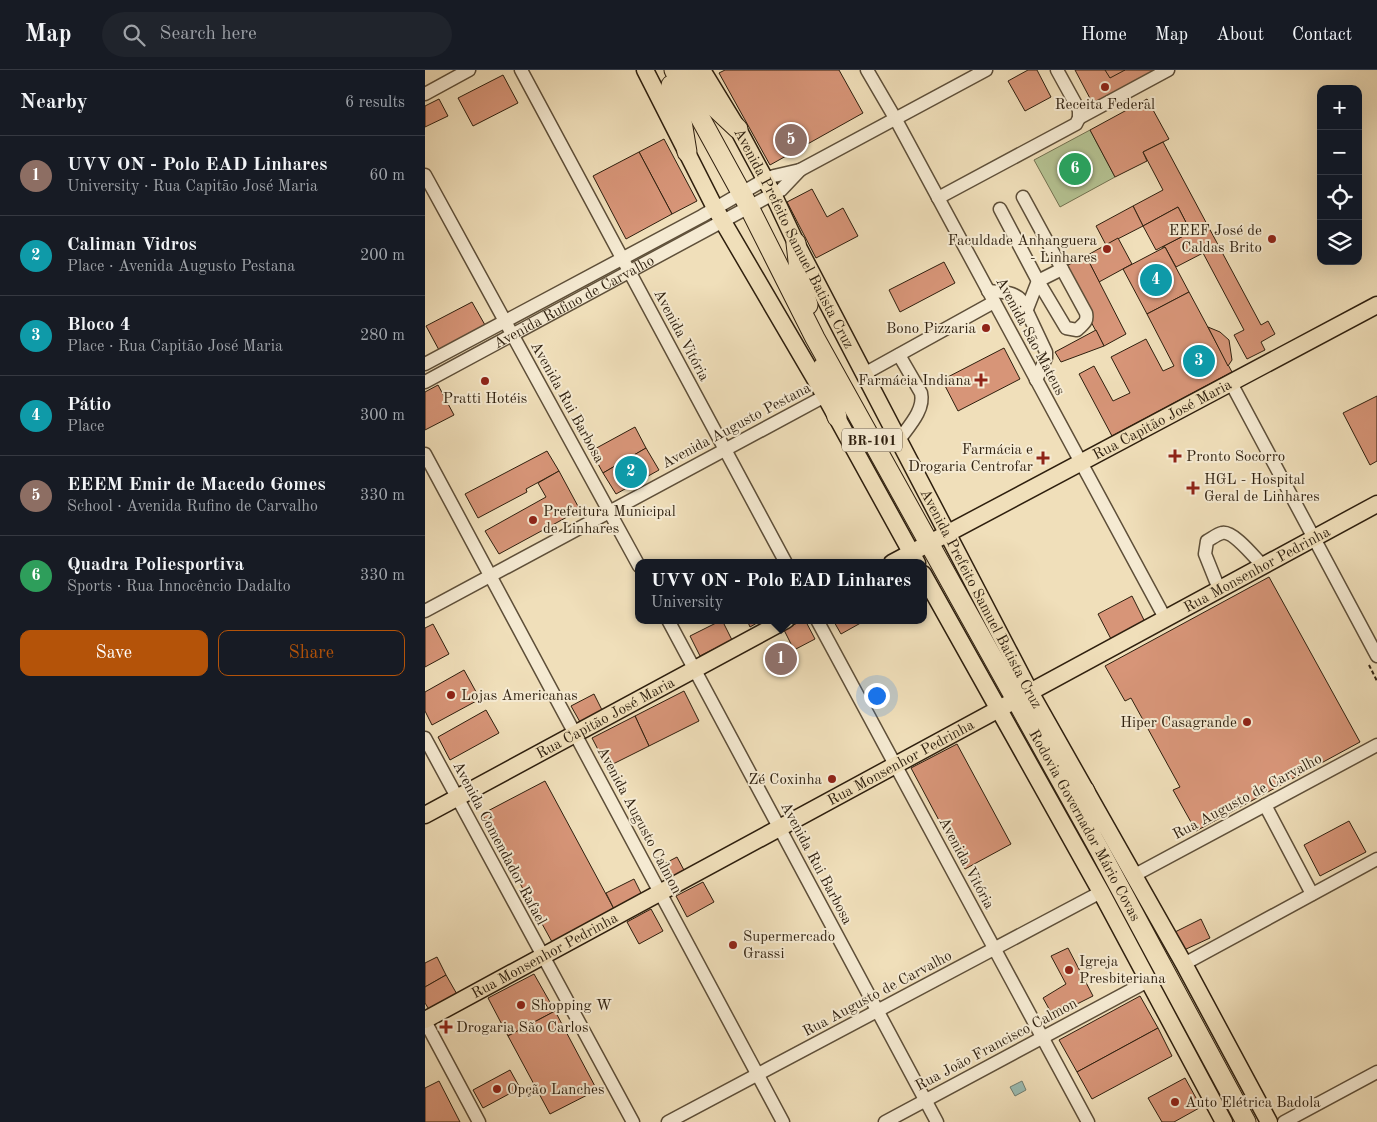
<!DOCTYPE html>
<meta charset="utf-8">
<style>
:root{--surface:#171b24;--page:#20242c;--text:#f1f3f6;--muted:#9ea1a6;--line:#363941;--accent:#b45309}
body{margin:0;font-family:"Old Standard TT",serif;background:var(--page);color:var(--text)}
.controls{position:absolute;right:15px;top:15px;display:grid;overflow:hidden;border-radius:10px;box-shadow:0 5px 20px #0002}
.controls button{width:45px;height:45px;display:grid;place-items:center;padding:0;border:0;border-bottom:1px solid var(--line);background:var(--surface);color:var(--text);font:25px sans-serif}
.you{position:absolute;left:451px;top:625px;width:18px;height:18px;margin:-12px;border:4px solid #fff;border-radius:50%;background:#1a73e8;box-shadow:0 0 0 8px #1a73e833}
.badge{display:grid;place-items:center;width:32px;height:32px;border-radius:50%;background:var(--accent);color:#fff;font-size:16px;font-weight:700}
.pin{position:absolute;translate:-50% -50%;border:2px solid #fff;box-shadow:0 1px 5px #0006}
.popup{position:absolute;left:210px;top:489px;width:292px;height:65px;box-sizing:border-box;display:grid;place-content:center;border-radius:10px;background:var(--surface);filter:drop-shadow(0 1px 4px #0005);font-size:16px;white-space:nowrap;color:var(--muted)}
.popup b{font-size:19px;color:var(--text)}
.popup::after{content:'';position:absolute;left:50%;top:100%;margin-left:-10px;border:10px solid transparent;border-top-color:var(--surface)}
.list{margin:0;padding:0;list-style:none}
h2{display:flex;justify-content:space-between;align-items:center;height:65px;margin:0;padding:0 20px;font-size:21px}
h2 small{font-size:16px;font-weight:400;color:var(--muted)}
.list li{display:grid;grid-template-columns:32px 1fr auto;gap:15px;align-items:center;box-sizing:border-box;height:80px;padding:0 20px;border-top:1px solid var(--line)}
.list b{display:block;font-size:19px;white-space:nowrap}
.list p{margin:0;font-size:16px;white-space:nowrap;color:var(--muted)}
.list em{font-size:16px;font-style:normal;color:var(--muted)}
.actions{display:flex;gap:10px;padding:15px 20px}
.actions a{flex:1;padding:11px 0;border:1px solid var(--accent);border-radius:10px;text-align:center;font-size:18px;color:var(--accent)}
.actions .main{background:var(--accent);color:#fff}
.icon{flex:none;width:28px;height:28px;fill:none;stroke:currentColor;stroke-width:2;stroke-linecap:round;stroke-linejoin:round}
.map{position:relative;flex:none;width:952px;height:1052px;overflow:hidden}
header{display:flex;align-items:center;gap:30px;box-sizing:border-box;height:70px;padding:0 25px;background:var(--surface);border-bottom:1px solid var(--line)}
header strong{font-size:24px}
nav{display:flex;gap:28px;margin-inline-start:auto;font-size:18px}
.search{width:350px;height:45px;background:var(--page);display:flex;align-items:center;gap:12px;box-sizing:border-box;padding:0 18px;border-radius:28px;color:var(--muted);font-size:19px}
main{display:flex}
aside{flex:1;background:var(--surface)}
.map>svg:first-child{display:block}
</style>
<header>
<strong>Map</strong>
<div class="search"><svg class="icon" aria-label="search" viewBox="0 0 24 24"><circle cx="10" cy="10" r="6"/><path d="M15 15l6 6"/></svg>Search here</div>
<nav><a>Home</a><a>Map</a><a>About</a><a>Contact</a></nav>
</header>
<main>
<aside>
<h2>Nearby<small>6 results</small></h2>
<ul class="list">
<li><span class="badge" style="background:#8d6e63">1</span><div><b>UVV ON - Polo EAD Linhares</b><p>University · Rua Capitão José Maria</p></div><em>60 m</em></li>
<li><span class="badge" style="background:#0f9aa8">2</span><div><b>Caliman Vidros</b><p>Place · Avenida Augusto Pestana</p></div><em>200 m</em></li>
<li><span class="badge" style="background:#0f9aa8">3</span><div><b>Bloco 4</b><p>Place · Rua Capitão José Maria</p></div><em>280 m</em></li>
<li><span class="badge" style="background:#0f9aa8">4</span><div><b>Pátio</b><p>Place</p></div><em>300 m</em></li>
<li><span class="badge" style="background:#8d6e63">5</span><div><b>EEEM Emir de Macedo Gomes</b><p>School · Avenida Rufino de Carvalho</p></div><em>330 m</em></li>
<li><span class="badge" style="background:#2e9e5b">6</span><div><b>Quadra Poliesportiva</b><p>Sports · Rua Innocêncio Dadalto</p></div><em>330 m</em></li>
</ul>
<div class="actions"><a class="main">Save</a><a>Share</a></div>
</aside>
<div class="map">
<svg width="952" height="1052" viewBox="0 0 952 1052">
<rect width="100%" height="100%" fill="#f0dfba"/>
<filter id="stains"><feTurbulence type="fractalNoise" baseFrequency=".004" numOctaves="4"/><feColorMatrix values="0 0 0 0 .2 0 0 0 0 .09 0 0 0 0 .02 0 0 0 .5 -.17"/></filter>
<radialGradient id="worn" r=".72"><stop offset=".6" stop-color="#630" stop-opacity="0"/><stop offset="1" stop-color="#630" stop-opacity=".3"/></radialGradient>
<path fill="#b5c393" stroke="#727150" d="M665,60L690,107L635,137L609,90Z"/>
<path fill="#9abcb3" stroke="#6f7d71" d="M597,1011L601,1020L590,1026L585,1017Z"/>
<g fill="#d79578" stroke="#2e1f0e">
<path d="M300,0H414L438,43L345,95L294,3Z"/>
<path d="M603,0H612L626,27L600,41L583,11Z"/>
<path d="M650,0H733L668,34Z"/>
<path d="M680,0H700L685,8Z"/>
<path d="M78,5L93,33L48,56L33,28Z"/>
<path d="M14,29L23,46L0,57V36Z"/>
<path d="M722,29L744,69L718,82L722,91L690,107L665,60Z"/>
<path d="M239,69L272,131L247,144L214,82Z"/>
<path d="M738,72L836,255L843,251L850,264L836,272L840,280L822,289L809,265L819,260L778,183L751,197L740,177H737L766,162L753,137L718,156L708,136L738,120L718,82Z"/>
<path d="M214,82L247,144L201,169L168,106Z"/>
<path d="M387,119L402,147L418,138L433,166L391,188L362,132Z"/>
<path d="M708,136L718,156L681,175L671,156Z"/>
<path d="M753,137L766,162L731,180L718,156Z"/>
<path d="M693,168L707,194L674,212L661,186Z"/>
<path d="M740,177L764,222L722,244L698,199Z"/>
<path d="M661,186L701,264L679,276L637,198Z"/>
<path d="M519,192L530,213L475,242L464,220Z"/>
<path d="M764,222L807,302L687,366L654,304L669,296L688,331L705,323L686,287L721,269L738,301L749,296L722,244Z"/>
<path d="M47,232L60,255L14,280L1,256Z"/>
<path d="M783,257L795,262L804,270L807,290L803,296Z"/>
<path d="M671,260L679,276L636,292L630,282Z"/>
<path d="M579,278L595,309L533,341L517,310Z"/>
<path d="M13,315L29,345L0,360V322Z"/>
<path d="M952,326V391L945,395L918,343Z"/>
<path d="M210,357L221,378L178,403L166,381Z"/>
<path d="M221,378L234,400L191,424L178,403Z"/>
<path d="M122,381L134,401L101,419L102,422L53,448L40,424Z"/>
<path d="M134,401L155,440L74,484L60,461L121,427L113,413Z"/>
<path d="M844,507L935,672L771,761L748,720L755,717L706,628L700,631L680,596Z"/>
<path d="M707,526L720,552L686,569L673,544Z"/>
<path d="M297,550L307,570L275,586L265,566Z"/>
<path d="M322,550H337L325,557Z"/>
<path d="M378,550H380L390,569L369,580L359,560Z"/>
<path d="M408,550H441L416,564Z"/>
<path d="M8,554L24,584L0,597V558Z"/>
<path d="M39,600L55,629L7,655L0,641V622Z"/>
<path d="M259,621L274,651L224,676L210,646Z"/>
<path d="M169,624L177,640L155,652L146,636Z"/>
<path d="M61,640L74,663L25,690L13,667Z"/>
<path d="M210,646L224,676L182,697L167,668Z"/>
<path d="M532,674L586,774L540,799L486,698Z"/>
<path d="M120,711L189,839L127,872L57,744Z"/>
<path d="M924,751L941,782L895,806L879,775Z"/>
<path d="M252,787L260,802L241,812L233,797Z"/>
<path d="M209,809L217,825L189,839L181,823Z"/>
<path d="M278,812L289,832L262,847L251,826Z"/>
<path d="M226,839L238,861L214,874L202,852Z"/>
<path d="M776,849L785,868L759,880L750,862Z"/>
<path d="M643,878L668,926L628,946L618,928L641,914L626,886Z"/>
<path d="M12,887L21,905L0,917V893Z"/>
<path d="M109,904L130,941L83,966L63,928Z"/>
<path d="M21,905L33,926L5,941L0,933V917Z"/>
<path d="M715,926L733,958L652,1002L634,970Z"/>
<path d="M130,941L172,1020L125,1044L83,966Z"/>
<path d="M733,958L747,986L667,1029L652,1002Z"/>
<path d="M85,1000L95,1018L58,1038L48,1020Z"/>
<path d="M760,1008L776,1037L749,1052H737L723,1028Z"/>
<path d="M14,1011L35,1052H0V1018Z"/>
</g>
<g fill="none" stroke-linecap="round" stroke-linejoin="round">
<g stroke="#5e4f39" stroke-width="15">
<g id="minor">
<path d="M96,0L361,493"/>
<path d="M442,0L470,48L740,548"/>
<path d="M0,24L44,0"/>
<path d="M654,48L743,0"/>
<path d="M0,105L214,496"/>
<path d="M513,128L651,54L654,48V40L632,0"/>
<path d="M575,139L613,211L641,258L652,260C658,254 663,252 661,243L598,127"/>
<path d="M563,221C575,222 589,221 597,231L621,282V288L611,310"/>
<path d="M602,239L613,211L637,199"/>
<path d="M474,285L496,323C500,340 483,357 474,370"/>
<path d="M0,294L277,146L339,110L349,106L375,100L561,0"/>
<path d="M439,304L569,232"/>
<path id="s1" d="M0,312L348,124L356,120L375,100"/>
<path d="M806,313L952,586"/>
<path d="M0,384L358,1052"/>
<path d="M794,519L780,484L782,471C786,469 792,464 797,463C808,460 830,488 838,496"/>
<path d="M0,541L400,326"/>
<path d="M243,550L512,1052"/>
<path d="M392,550L663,1052"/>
<path d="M0,668L208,1052"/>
<path d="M840,735L887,824"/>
<path d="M708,806L952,675"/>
<path d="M759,894L952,789"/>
<path d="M0,951L54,1052"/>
<path d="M243,1052L676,822"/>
<path d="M460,1052L723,911"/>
<path d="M859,1052L952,1002"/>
</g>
</g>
<g stroke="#2e1f0e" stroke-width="19">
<g id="major">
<path d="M220,0L290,138L400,326L492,493"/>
<path id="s2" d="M277,0L313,59L348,124L371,173L605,622L759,894L844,1052"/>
<path id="s3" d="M467,493L952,235"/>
<path d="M498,504L676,822L799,1052"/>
<path id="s4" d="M0,745L361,550"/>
<path id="s5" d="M0,950L952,434"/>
</g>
</g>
<g stroke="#2e1f0e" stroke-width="21">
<g id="highway">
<path id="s6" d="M249,0L324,137L390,268L674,779L821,1052"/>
<path d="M262,4L282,30L313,59"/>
<path d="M246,15L255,39L262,82"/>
<path d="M371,173L375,209L383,235"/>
<path d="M397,298L401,307L412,347"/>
<path d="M660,721L669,756"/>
</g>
</g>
<path stroke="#2e1f0e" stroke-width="2" stroke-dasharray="4 2.5" stroke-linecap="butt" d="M944,595L952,611"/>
<use href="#minor" stroke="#f5ead2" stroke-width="12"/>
<use href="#major" stroke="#f0dfba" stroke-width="16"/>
<use href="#highway" stroke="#f0dfba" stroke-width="19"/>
</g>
<g fill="#8f2418" stroke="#f5ead2" stroke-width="2">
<circle cx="680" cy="17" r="5"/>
<circle cx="847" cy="169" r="5"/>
<circle cx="682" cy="179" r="5"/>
<circle cx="561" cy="258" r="5"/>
<path d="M553.5 302.5h5v5h5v5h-5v5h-5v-5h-5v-5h5z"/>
<circle cx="60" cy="311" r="5"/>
<path d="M747.5 378.5h5v5h5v5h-5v5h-5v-5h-5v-5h5z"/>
<path d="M615.5 380.5h5v5h5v5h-5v5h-5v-5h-5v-5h5z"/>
<path d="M765.5 410.5h5v5h5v5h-5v5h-5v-5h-5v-5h5z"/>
<circle cx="108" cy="450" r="5"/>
<circle cx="26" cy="625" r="5"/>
<circle cx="822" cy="652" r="5"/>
<circle cx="407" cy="709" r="5"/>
<circle cx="308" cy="875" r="5"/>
<circle cx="644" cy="900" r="5"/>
<circle cx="96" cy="935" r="5"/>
<path d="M18.5 949.5h5v5h5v5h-5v5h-5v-5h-5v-5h5z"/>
<circle cx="72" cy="1019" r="5"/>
<circle cx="750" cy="1032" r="5"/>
</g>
<g text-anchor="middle" stroke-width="4" stroke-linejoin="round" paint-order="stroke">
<rect fill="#f5ead2" stroke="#6a5c49" stroke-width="1" x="417" y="358.5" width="60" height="23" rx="4"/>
<g font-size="14" font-weight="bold" fill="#2e1f0e">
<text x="447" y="375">BR-101</text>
</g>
<g font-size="15" fill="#2e1f0e" stroke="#f5ead2" text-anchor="start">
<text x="680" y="39" text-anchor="middle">Receita Federal</text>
<text x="837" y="165" text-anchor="end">EEEF José de<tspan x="837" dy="17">Caldas Brito</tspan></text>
<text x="672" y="175" text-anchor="end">Faculdade Anhanguera<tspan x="672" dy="17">- Linhares</tspan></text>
<text x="551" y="263" text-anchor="end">Bono Pizzaria</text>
<text x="546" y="315" text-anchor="end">Farmácia Indiana</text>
<text x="60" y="333" text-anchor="middle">Pratti Hotéis</text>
<text x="608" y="384" text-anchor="end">Farmácia e<tspan x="608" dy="17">Drogaria Centrofar</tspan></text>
<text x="761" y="391">Pronto Socorro</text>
<text x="779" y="414">HGL - Hospital<tspan x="779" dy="17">Geral de Linhares</tspan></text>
<text x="118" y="446">Prefeitura Municipal<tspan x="118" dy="17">de Linhares</tspan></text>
<text x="36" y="630">Lojas Americanas</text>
<text x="812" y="657" text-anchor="end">Hiper Casagrande</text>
<text x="397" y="714" text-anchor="end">Zé Coxinha</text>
<text x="318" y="871">Supermercado<tspan x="318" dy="17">Grassi</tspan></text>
<text x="654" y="896">Igreja<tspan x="654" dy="17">Presbiteriana</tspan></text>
<text x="106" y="940">Shopping W</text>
<text x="31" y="962">Drogaria São Carlos</text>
<text x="82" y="1024">Opção Lanches</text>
<text x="760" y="1037">Auto Elétrica Badola</text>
</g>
<g font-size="15" fill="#2e1f0e" stroke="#f5ead2">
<text dy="5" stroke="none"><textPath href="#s2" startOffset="192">Avenida Prefeito Samuel Batista Cruz</textPath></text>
<text dy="5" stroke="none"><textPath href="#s1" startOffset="169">Avenida Rufino de Carvalho</textPath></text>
<text transform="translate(257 265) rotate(62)" y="5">Avenida Vitória</text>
<text transform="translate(606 266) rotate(62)" y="5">Avenida São Mateus</text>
<text transform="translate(143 332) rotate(61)" y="5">Avenida Rui Barbosa</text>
<text dy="5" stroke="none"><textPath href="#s3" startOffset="306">Rua Capitão José Maria</textPath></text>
<text transform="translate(311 355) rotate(-28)" y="5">Avenida Augusto Pestana</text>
<text dy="5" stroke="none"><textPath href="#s5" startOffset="946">Rua Monsenhor Pedrinha</textPath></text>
<text dy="5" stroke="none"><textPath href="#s2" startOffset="598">Avenida Prefeito Samuel Batista Cruz</textPath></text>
<text dy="5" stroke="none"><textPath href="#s4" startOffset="205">Rua Capitão José Maria</textPath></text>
<text dy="5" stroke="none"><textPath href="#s5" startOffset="541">Rua Monsenhor Pedrinha</textPath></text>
<text transform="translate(822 726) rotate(-28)" y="5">Rua Augusto de Carvalho</text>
<text transform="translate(215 750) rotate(62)" y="5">Avenida Augusto Calmon</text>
<text dy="5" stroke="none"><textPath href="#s6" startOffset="860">Rodovia Governador Mário Covas</textPath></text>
<text transform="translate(75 773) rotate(62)" y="5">Avenida Comendador Rafael</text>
<text transform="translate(392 793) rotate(62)" y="5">Avenida Rui Barbosa</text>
<text transform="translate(542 793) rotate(62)" y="5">Avenida Vitória</text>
<text dy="5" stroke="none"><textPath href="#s5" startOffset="136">Rua Monsenhor Pedrinha</textPath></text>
<text transform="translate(452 923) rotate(-28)" y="5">Rua Augusto de Carvalho</text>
<text transform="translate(571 974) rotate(-28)" y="5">Rua João Francisco Calmon</text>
</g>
</g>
<rect width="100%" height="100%" filter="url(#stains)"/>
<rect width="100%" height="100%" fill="url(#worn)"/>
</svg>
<div class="controls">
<button>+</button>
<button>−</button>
<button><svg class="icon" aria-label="locate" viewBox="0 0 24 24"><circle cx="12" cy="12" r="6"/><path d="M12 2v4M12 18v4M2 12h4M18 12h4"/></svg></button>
<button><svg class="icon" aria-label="layers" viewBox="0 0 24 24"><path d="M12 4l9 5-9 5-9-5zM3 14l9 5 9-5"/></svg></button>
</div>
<div class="you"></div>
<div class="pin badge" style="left:356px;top:589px;background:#8d6e63">1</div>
<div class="popup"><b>UVV ON - Polo EAD Linhares</b>University</div>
<div class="pin badge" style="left:206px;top:402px;background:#0f9aa8">2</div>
<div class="pin badge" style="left:774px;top:291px;background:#0f9aa8">3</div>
<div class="pin badge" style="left:731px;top:210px;background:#0f9aa8">4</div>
<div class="pin badge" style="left:366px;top:70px;background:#8d6e63">5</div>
<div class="pin badge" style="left:650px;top:99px;background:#2e9e5b">6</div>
</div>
</main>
